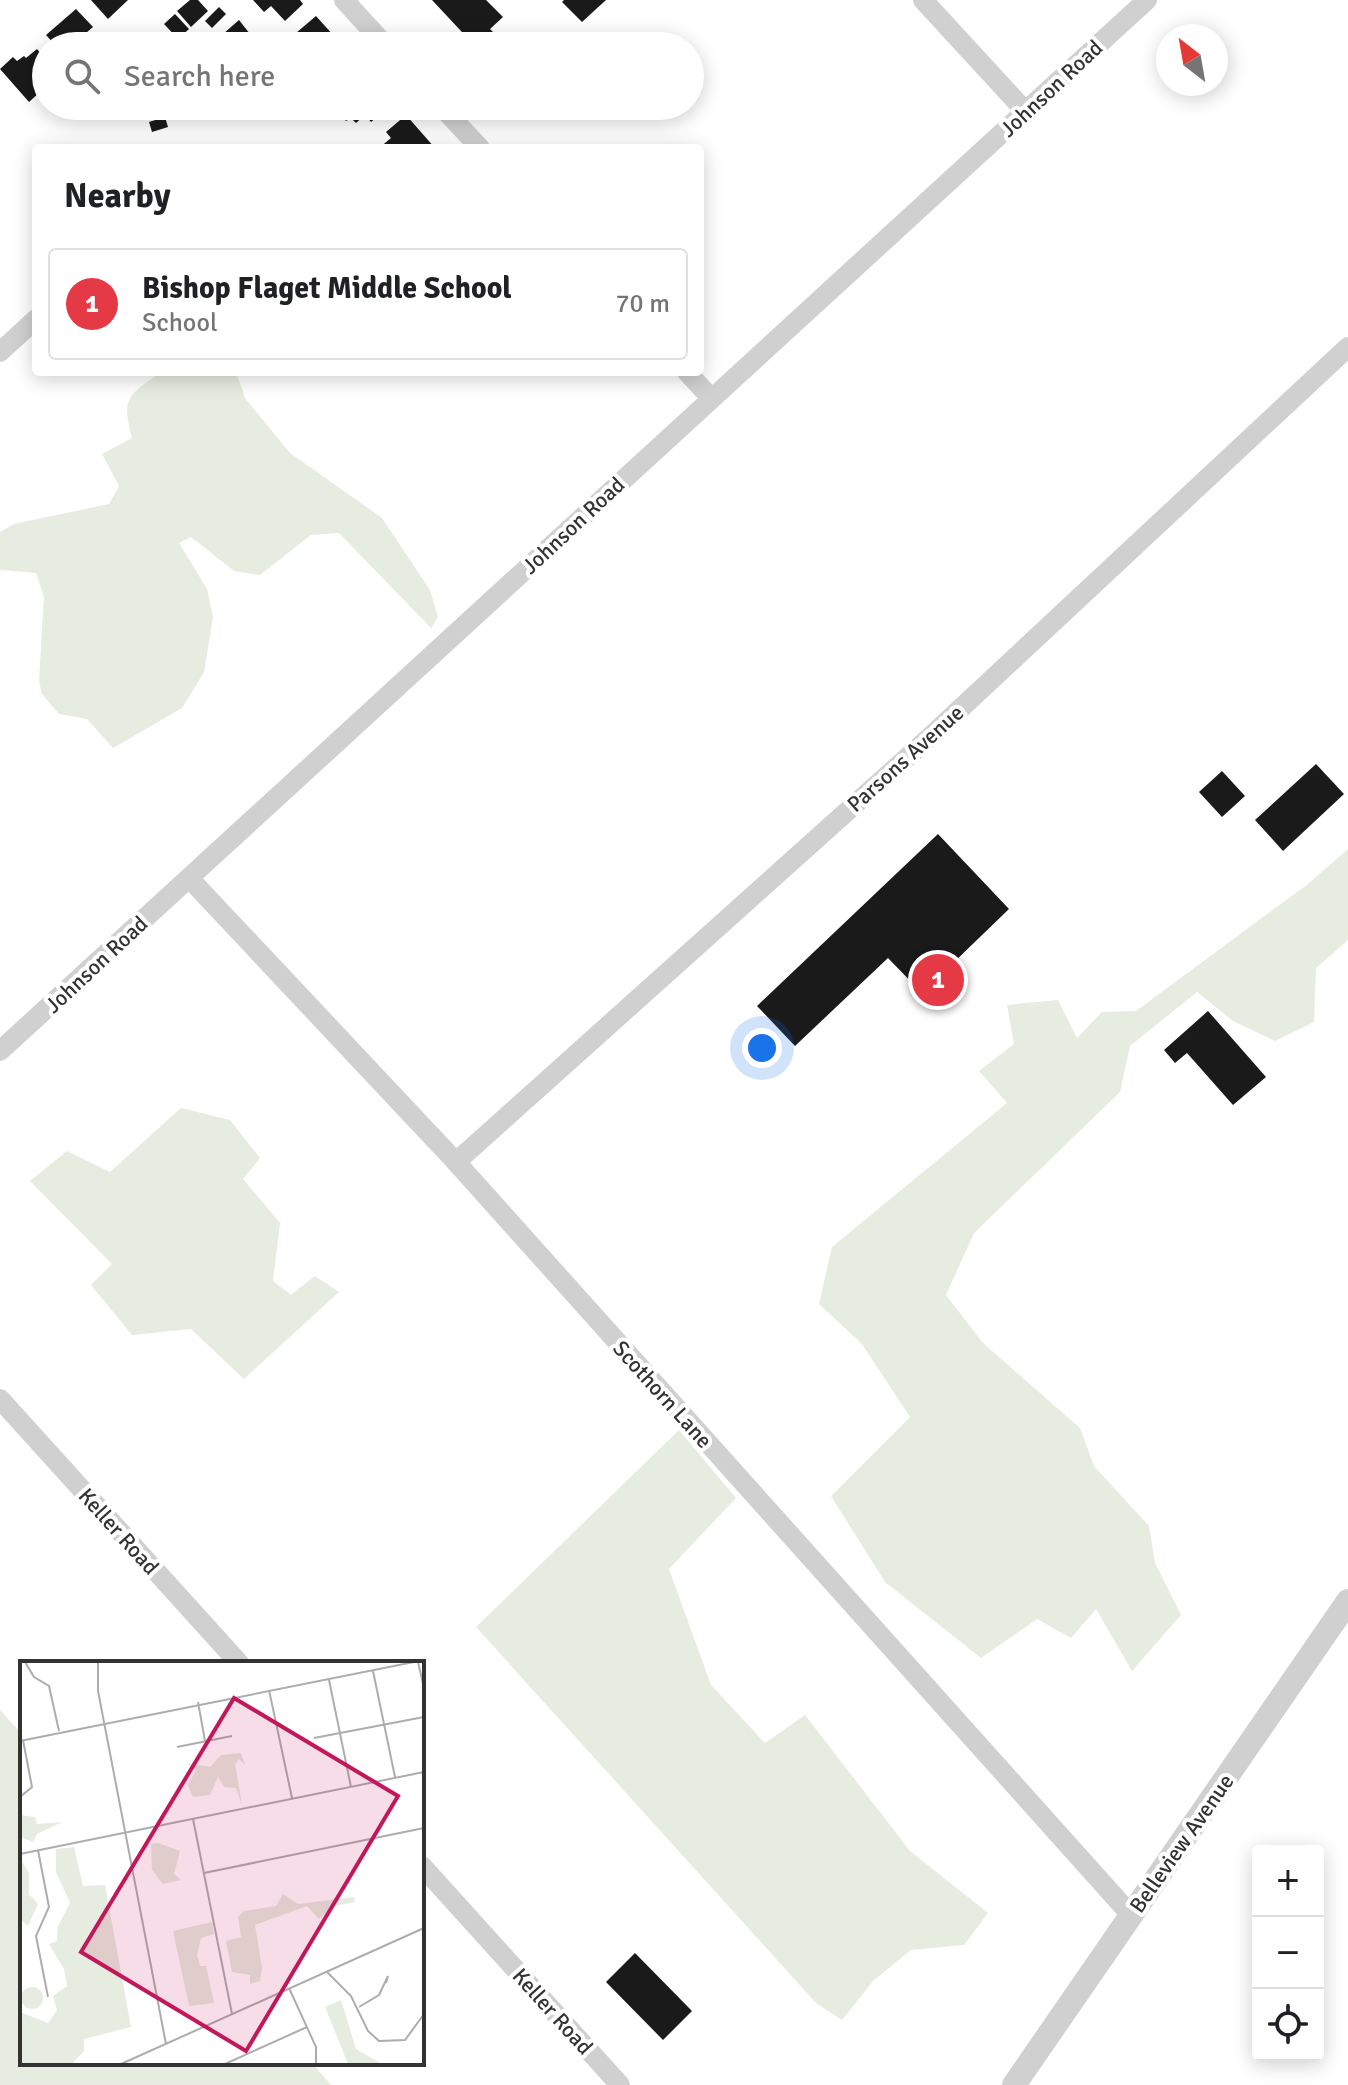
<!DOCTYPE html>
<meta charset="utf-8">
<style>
:root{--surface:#fff;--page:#f6f6f6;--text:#202124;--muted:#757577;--line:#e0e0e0;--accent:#e63946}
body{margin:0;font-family:Signika,sans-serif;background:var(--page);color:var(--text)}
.controls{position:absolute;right:24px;bottom:24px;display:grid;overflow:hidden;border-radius:8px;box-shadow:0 4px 20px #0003}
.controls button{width:72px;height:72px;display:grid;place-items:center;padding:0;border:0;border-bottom:2px solid var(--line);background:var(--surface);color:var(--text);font:40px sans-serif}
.compass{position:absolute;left:1156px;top:24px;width:72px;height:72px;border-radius:50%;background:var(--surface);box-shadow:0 4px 20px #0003;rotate:329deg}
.you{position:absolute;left:762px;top:1048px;width:28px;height:28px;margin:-20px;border:6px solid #fff;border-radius:50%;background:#1a73e8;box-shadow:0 0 0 12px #1a73e833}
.badge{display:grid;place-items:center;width:52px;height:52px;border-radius:50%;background:var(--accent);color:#fff;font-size:26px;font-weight:700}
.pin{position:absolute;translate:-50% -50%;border:4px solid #fff;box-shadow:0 2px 8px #0006}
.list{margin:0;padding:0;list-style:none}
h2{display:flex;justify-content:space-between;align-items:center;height:104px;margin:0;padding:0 32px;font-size:34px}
h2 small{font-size:26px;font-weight:400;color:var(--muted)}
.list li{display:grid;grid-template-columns:52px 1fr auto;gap:24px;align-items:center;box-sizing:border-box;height:112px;margin:0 16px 16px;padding:0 16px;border:2px solid var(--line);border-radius:8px}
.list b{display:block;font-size:30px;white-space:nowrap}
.list p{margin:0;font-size:26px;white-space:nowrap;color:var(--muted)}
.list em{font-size:26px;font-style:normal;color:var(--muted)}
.icon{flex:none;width:44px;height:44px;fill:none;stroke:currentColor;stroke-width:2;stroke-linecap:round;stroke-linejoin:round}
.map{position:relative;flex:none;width:1348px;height:2085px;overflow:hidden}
.search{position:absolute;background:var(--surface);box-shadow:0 4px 20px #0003;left:32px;top:32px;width:672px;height:88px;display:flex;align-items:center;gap:20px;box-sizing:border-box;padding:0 28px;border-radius:44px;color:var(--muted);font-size:30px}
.panel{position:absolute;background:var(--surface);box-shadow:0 4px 20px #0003;left:32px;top:144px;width:672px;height:232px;border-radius:8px}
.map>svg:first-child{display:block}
</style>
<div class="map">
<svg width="1348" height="2085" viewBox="0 0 1348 2085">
<rect width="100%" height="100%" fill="#fff"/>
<g fill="#e6ecdf">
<path d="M161,372H236L245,398L290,453L382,518L430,590L438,617L431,628L339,533L311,535L260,575L234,571L191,537L179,543L207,589L213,617L204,672L182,708L113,748L87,719L59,714L42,694L39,681L44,597L36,573L0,570V532L14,524L109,504L119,486L102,454L132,438C121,397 128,396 161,372Z"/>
<path d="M1348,849V940L1316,968L1314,1022L1275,1041L1233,1021L1197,992L1130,1046L1120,1092L974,1233L946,1295L983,1343L1080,1428L1094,1466L1149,1526L1155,1563L1181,1615L1132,1671L1096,1609L1071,1638L1037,1619L981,1658L885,1582L831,1496L910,1417L862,1344L819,1304L832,1247L1007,1103L979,1071L1014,1044L1007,1005L1058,1000L1077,1038L1102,1012L1136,1011L1308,884Z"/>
<path d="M181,1108L230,1120L260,1158L243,1179L280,1223L273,1281L291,1295L315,1276L339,1292L244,1379L191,1329L132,1335L91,1285L112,1264L30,1181L67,1151L110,1172Z"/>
<path d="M679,1430L736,1498L669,1569L711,1685L765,1743L805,1715L910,1851L988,1913L964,1945L911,1950L874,1980L842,2020L817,2004L476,1627Z"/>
<path d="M0,1710L22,1734V2063H312L331,2085H0Z"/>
</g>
<g fill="#1a1a1a">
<path d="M91,0H128L108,19Z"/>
<path d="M190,0H198L208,11L191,27L177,11Z"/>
<path d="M253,0H300L303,4L285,21L271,6L264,12Z"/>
<path d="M432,0H486L503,17L490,29L507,46H475Z"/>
<path d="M564,0H606L582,22L562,2Z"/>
<path d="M219,7L226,14L212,28L205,21Z"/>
<path d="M76,9L93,27L79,39L84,46H56L46,35Z"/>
<path d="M175,14L189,29L178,39L164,24Z"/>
<path d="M316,16L343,46H295L291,42L298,35L296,33Z"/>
<path d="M239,20L250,34L233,46L223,34Z"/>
<path d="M37,49L46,60V71L34,82L41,91L29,102L0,69L13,57L17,61L24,56L26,58Z"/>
<path d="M332,106H390L371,122L365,115L356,123L351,118L346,121Z"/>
<path d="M406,115L435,148H379L391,138L386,132Z"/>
<path d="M165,117L168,127L152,132L149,122Z"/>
<path d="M1316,764L1344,794L1283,851L1255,820Z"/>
<path d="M1222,771L1245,796L1222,817L1199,792Z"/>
<path d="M938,834L1009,909L922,993L888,958L795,1046L757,1006Z"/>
<path d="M1208,1011L1266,1077L1233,1105L1187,1053L1175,1063L1164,1050Z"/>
<path d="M635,1953L692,2011L663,2040L606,1982Z"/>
</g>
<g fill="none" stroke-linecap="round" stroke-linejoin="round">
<g stroke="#d0d0d0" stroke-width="20">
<path d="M344,0L386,46"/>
<path d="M923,0L1026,112"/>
<path d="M441,106L480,148"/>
<path d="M0,352L36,319"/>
<path d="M687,372L711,398"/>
<path d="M189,878L456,1162L1131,1915"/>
<path d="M0,1051L1147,0"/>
<path d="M456,1162L930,737L1348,347"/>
<path d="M0,1399L239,1663"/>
<path d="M422,1866L620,2085"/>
</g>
<path stroke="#d0d0d0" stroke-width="24" d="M1014,2085L1348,1601"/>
</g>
<g text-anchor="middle" stroke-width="8" stroke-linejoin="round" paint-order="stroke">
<g font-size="22" fill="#333" stroke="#fff">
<text transform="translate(1051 88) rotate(-43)" y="8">Johnson Road</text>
<text transform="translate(573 525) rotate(-43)" y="8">Johnson Road</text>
<text transform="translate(905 758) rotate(-42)" y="8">Parsons Avenue</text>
<text transform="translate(96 964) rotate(-43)" y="8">Johnson Road</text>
<text transform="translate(663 1394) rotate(48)" y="8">Scothorn Lane</text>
<text transform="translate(119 1531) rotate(48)" y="8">Keller Road</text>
<text transform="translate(1181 1843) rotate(-55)" y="8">Belleview Avenue</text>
<text transform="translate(553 2011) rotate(48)" y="8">Keller Road</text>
</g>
</g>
<g transform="translate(20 1661)">
<rect width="404" height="404" fill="#fff"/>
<path d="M221,92L225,104L219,98L215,103L222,144L216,127L204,126L198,116L190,134L173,136L168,124L176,109L165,102L190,106L201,94ZM0,154L15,156L17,163L42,161L17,173L13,181L0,176ZM138,182L160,190L154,213L161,219L143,223L132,209L131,183ZM54,186L63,225L85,224L111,366L64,378V390L52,403H0V351L28,362L37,349L33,335L47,325L44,308L29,283L37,280L38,265L50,242L36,211V188ZM0,197L9,212V233L18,243L8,265L0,258ZM263,233L278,243L334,236L335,241L314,245L299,258L287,245L235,264L242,307L240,320L230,323V314L212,311L206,280L221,276L218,256L224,250L256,245ZM192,261L194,273L181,277L177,294L180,305H186L194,342L169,345L153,270ZM1 337a11 11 0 1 1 22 0a11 11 0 1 1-22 0ZM321,339L336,388L362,403H328L305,346Z" fill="#e6ecdf"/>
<path fill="none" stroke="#adadad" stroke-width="2" d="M5,1L14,16L29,25L39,70M78,1V30L146,383M398,1L404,27M353,10L375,116M309,19L331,126M249,29L272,137M178,41L185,80M294,77L404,56M0,80L394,1M157,86L212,75M0,136L12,126L3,79M173,158L212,353M18,189L29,246L16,275L28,336M0,193L404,111M184,212L404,167M307,311L331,335L348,370L359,380L385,379L404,353M269,327L296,386V403M339,346L359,334L368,315L366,322M101,403L404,267M205,403L287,366"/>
<path fill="#c2185b" fill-opacity="0.15" stroke="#c2185b" stroke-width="4" d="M214,37L378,135L226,390L61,291Z"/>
<rect width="404" height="404" fill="none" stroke="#333" stroke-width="4"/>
</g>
</svg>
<div class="controls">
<button>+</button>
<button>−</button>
<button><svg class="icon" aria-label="locate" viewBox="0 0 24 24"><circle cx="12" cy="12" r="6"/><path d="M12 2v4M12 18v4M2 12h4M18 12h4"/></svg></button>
</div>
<svg class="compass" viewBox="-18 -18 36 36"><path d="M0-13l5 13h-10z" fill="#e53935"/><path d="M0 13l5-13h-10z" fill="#757577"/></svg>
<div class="you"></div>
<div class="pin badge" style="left:938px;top:980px">1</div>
<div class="search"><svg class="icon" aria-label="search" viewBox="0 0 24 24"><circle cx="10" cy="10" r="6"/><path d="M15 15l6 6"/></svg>Search here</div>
<section class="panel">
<h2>Nearby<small></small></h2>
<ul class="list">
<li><span class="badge">1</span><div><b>Bishop Flaget Middle School</b><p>School</p></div><em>70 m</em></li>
</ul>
</section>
</div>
